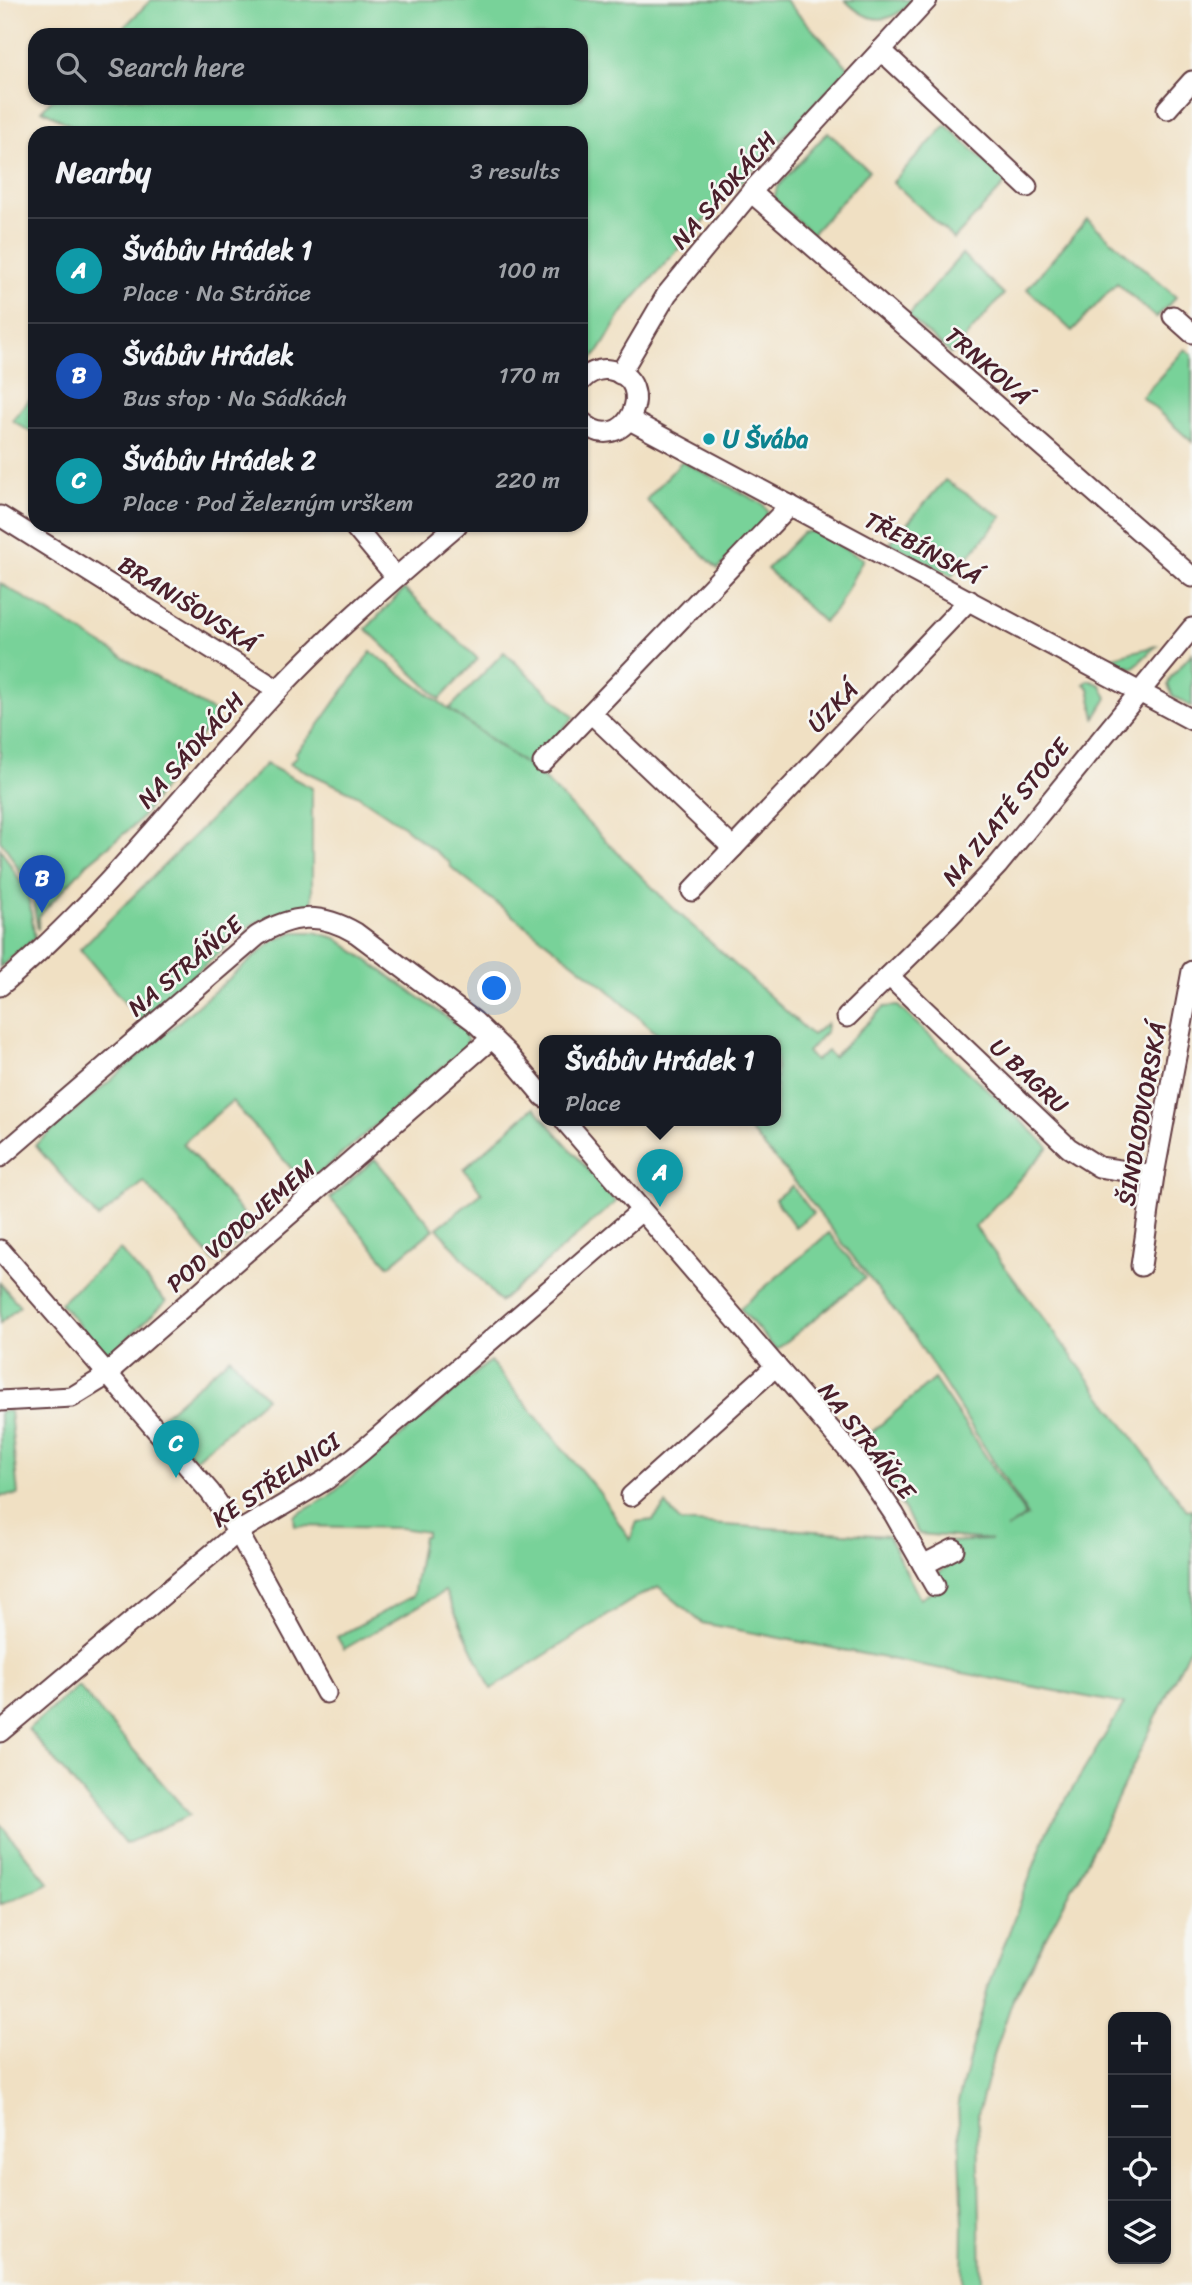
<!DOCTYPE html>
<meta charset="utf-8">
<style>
:root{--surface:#171b24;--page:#242831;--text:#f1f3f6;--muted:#9ea1a6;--line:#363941;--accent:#7c3aed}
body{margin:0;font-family:Sriracha,sans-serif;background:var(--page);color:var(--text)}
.controls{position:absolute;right:21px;bottom:21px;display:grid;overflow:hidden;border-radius:14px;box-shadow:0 2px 5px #0004}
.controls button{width:63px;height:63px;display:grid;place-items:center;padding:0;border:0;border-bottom:2px solid var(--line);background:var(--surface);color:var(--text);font:35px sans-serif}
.you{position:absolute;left:495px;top:989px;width:24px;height:24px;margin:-18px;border:5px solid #fff;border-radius:50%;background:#1a73e8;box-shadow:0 0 0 10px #1a73e833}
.badge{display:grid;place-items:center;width:46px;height:46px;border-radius:50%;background:var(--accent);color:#fff;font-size:23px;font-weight:700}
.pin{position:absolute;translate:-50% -58px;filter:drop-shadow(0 2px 4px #0008)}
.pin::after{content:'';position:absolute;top:37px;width:24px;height:21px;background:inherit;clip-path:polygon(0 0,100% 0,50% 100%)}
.popup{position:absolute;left:539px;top:1035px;width:242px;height:91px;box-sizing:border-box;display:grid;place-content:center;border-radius:14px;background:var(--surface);filter:drop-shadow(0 2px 5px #0005);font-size:23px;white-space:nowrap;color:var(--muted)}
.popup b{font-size:26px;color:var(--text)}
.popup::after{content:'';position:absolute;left:50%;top:100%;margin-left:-14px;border:14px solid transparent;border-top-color:var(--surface)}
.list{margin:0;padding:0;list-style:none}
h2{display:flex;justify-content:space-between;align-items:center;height:91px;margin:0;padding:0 28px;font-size:30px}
h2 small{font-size:23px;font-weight:400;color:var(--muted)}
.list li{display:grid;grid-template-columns:46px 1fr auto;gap:21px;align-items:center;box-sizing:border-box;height:105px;padding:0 28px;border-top:2px solid var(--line)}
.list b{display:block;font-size:26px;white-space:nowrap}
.list p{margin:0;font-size:23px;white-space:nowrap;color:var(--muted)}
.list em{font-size:23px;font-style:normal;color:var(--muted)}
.icon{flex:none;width:38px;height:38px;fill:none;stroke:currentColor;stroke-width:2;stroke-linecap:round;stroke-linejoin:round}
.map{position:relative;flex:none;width:1192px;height:2285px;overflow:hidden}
.search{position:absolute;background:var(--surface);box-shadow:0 2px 5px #0004;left:28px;top:28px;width:560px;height:77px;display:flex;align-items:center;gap:18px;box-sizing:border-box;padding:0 24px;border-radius:21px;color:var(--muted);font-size:26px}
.panel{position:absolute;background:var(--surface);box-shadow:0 2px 5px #0004;left:28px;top:126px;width:560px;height:406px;border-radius:21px}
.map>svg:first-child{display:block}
</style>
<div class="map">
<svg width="1192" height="2285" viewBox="0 0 1192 2285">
<rect width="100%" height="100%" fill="#f6f6f2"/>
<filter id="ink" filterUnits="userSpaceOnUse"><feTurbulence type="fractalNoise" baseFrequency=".0143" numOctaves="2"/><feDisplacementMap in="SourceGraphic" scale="14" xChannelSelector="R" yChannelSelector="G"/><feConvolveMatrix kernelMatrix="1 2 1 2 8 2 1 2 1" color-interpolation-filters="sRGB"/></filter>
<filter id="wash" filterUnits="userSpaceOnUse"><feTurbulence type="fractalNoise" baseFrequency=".00686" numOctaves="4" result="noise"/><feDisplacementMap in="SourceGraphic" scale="28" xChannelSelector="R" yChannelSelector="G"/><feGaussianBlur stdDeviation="1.57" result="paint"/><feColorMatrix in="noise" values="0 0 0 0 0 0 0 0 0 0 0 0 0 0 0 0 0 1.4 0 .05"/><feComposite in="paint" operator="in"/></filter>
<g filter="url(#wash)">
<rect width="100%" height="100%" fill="#f0e0c3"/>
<g fill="#78d299" stroke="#617862" stroke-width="2">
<path d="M151,0H785L849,68C775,148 697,225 626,308C609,328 605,354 581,367V133H85L42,110L53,98H581V35H116Z"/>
<path d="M845,0H913C890,26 868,24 845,0Z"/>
<path d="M946,125L1007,182L954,239L893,182Z"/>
<path d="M828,132L869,171L812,234L774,199L777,187Z"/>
<path d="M1087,219L1176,297L1156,318L1117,283L1072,331L1027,289Z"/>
<path d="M962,254L1004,294L951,354L908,316Z"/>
<path d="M1185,349L1192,355V442L1142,397Z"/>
<path d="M35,393V435L12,420Z"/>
<path d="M682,461L763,504L768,512L764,521L718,569L646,500Z"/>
<path d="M945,480L1002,517L952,576L890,543Z"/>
<path d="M813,531L863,559L838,607L824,622L767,569L802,533Z"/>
<path d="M0,583L217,714L138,822L88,863L39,916L38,930L32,893L8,851L0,841Z"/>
<path d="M404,589L478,659L440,699L366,629Z"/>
<path d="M1156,646L1133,668L1105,659Z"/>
<path d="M371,652L542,777L673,908L812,1035L827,1023L826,1032L807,1052L815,1061L827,1051L833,1057L884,1007L898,1006L1049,1147L975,1227L1187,1510L1192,1509V1643L1096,1843L1013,1999L993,2058L978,2114L981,2285H962L963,2224L958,2102L988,1988L1047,1831L1124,1704L702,1623L659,1587L637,1597L491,1689L445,1591L344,1649L337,1637L413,1596L423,1536H426V1532L401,1528L295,1526L294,1516L328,1497L490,1361L599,1492L630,1540L637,1522L653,1520L666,1504L680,1522L888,1536L920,1599L937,1589L938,1573L958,1558L947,1542L991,1540L919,1534L894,1493L858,1444L934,1379L1026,1516L1007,1529L1028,1516L914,1336L796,1183L746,1126L749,1123L748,1121H776V1041H665L606,988L464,878L451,867L449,862L399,823L357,795L290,764L297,755L295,753L316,729Z"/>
<path d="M504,652L574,717L529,767L449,709Z"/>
<path d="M1192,653V707L1173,696L1168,685L1170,678Z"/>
<path d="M1089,680L1101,685L1107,698L1095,718L1089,688L1084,684Z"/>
<path d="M266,764L312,788V905C288,908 270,914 250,926L140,1021L80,949Z"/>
<path d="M0,848L28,894L35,938L0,967Z"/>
<path d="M294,932H314L336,938L463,1029L467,1039L466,1047L306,1185L232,1101L183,1143L255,1228L215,1262L144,1182L98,1218L35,1145L273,941Z"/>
<path d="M534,1107L616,1202L500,1302L437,1228L482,1193L464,1169Z"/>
<path d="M375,1159L434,1229L389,1266L330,1198Z"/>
<path d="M792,1186L813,1213L795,1227L775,1199Z"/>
<path d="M829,1233L865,1278L776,1350L740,1308Z"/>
<path d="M120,1250L166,1302L115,1350L106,1351L94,1343L60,1303Z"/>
<path d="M0,1283L20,1306L0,1323Z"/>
<path d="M230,1357L266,1398L195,1459L160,1418Z"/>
<path d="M0,1411H10L18,1495L0,1496Z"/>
<path d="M78,1686L190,1815L125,1844L28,1729Z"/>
<path d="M0,1824L49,1883L0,1905Z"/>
</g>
</g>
<g filter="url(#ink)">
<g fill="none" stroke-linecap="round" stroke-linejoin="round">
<g stroke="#633c42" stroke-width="23">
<g id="minor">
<path d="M881,50L1027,187"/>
<path d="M1167,109L1192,81"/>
<path d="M751,192L1192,577"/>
<path d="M1173,316L1192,333"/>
<path d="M620,374L667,294L751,192L927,0"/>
<path d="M581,381C588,373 599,368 610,370C662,379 625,462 581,421"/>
<path d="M630,420L1192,720"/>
<path d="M0,516L278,690"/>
<path d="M353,525L396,577"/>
<path d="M591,713L733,848"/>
<path d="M543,763L790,505"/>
<path d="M692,891L969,600"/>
<path d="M889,976L1069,1148L1099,1167L1154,1175"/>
<path d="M0,986C103,900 186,789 277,691C333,631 395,578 457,525"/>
<path d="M847,1017L948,918L998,865L1192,628"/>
<path d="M565,1121L861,1465L894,1514L935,1586"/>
<path d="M0,1157L257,936C292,914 320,912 356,933L474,1021L507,1053L544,1097"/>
<path d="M0,1250L210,1492L238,1532L326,1693"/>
<path d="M1141,1266L1154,1175L1192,971"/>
<path d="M0,1401L72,1397L98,1381L492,1038"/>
<path d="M631,1496L776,1366"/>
<path d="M923,1565L954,1549"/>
<path d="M0,1732L238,1532L327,1479L362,1451L641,1211"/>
</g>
</g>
<use href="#minor" stroke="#fff" stroke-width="19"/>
</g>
</g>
<circle fill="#0f9aa8" stroke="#f6f6f2" stroke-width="2.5" cx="709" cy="439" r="7"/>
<g text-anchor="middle" stroke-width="5" stroke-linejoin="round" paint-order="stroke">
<g font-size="24" fill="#4a1f2b" stroke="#f6f6f2">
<text transform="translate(724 190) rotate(-49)" y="8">NA SÁDKÁCH</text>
<text transform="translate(988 366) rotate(41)" y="8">TRNKOVÁ</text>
<text transform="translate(923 548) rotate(28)" y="8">TŘEBÍNSKÁ</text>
<text transform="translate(188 604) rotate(32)" y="8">BRANIŠOVSKÁ</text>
<text transform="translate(833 707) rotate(-46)" y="8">ÚZKÁ</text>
<text transform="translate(191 750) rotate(-48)" y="8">NA SÁDKÁCH</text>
<text transform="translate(1006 812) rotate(-50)" y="8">NA ZLATÉ STOCE</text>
<text transform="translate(185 966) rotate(-40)" y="8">NA STRÁŇCE</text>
<text transform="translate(1029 1076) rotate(43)" y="8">U BAGRU</text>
<text transform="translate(1142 1114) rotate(-80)" y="8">ŠINDLODVORSKÁ</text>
<text transform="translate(241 1226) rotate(-41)" y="8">POD VODOJEMEM</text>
<text transform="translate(867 1441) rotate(52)" y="8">NA STRÁŇCE</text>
<text transform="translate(276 1480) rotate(-34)" y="8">KE STŘELNICI</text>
</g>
<g font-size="24" font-weight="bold" fill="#0d838f" stroke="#f6f6f2" text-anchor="start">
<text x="723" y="447">U Švába</text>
</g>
</g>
</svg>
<div class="controls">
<button>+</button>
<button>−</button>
<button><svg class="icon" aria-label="locate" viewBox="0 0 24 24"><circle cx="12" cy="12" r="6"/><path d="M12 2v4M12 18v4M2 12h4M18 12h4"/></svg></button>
<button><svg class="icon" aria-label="layers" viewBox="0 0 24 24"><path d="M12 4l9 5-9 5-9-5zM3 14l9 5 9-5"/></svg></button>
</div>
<div class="you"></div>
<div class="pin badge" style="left:660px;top:1207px;background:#0f9aa8">A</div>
<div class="popup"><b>Švábův Hrádek 1</b>Place</div>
<div class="pin badge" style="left:42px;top:913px;background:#1a4fb4">B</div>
<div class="pin badge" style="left:176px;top:1478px;background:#0f9aa8">C</div>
<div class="search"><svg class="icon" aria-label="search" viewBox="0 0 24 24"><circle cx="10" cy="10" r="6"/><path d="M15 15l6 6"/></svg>Search here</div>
<section class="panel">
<h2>Nearby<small>3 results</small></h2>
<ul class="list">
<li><span class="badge" style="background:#0f9aa8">A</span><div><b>Švábův Hrádek 1</b><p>Place · Na Stráňce</p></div><em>100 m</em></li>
<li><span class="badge" style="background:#1a4fb4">B</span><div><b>Švábův Hrádek</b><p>Bus stop · Na Sádkách</p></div><em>170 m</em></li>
<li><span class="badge" style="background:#0f9aa8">C</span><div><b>Švábův Hrádek 2</b><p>Place · Pod Železným vrškem</p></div><em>220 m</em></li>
</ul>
</section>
</div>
